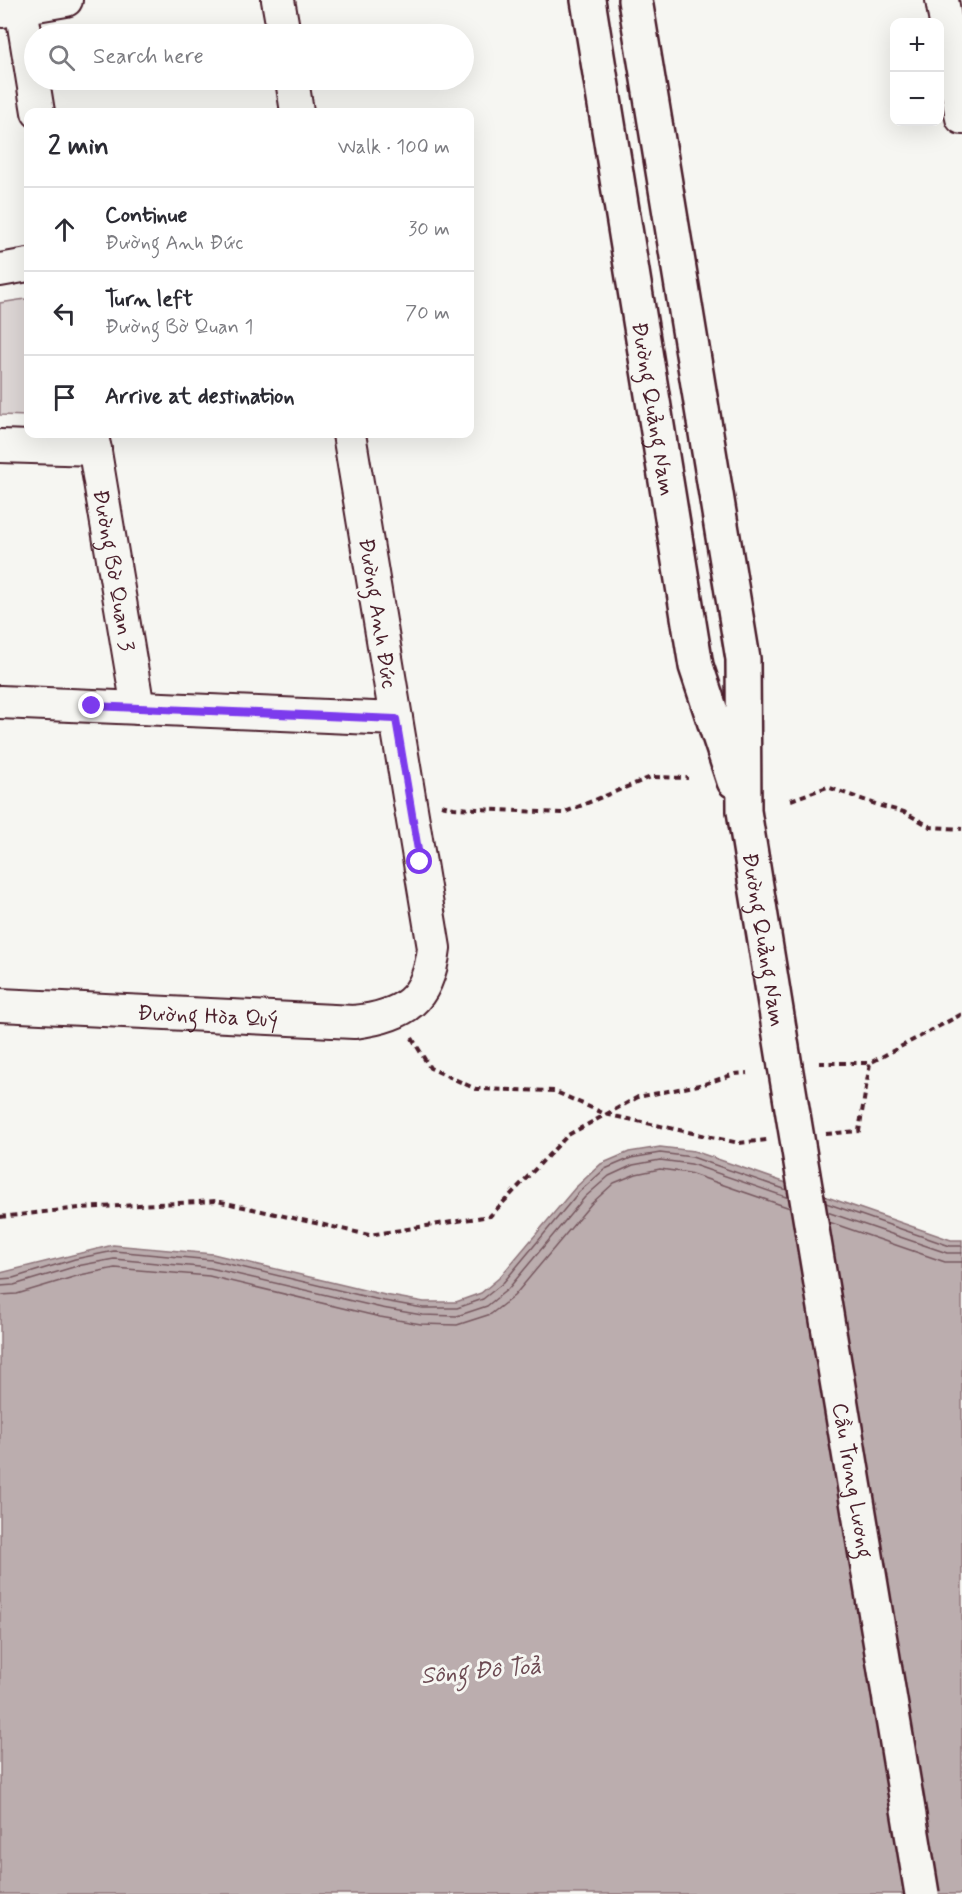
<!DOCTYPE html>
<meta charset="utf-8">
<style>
:root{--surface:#fff;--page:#f7f7f7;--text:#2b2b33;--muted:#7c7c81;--line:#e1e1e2}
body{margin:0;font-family:Mynerve,sans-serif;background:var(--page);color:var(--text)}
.controls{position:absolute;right:18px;top:18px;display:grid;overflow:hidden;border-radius:12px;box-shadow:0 6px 24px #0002}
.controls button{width:54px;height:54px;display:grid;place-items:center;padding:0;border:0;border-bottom:2px solid var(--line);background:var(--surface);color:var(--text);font:30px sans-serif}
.stop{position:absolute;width:18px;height:18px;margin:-14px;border:4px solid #7c3aed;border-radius:50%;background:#fff}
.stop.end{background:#7c3aed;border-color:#fff;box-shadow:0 2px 6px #0008}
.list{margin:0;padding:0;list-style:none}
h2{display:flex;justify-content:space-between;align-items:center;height:78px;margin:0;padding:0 24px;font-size:26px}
h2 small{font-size:20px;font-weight:400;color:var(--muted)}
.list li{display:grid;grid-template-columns:39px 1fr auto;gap:18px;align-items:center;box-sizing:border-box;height:84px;padding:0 24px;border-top:2px solid var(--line)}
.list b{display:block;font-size:22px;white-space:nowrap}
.list p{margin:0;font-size:20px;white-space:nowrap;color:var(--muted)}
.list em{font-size:20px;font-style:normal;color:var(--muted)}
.icon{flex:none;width:33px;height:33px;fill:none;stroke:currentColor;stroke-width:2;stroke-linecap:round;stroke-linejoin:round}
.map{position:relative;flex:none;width:962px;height:1894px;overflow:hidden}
.search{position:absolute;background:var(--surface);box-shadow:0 6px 24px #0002;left:24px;top:24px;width:450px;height:66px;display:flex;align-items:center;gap:15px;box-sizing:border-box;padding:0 21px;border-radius:33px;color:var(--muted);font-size:22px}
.panel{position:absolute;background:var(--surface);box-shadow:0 6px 24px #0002;left:24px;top:108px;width:450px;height:330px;border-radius:12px}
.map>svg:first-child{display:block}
</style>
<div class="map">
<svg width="962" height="1894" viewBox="0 0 962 1894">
<rect width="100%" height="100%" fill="#f6f6f2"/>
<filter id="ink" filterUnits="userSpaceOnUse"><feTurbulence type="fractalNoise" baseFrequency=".0167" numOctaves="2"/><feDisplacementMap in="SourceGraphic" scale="12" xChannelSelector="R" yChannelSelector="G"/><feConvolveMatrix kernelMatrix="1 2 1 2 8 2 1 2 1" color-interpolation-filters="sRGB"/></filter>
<g filter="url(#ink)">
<path fill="#ddd6d5" stroke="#947a80" stroke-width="1.5" d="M25,299L28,301V416L0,415V303Z"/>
<path fill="#bbadae" stroke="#8e747a" stroke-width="1.5" d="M660,1147L694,1151L951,1240H962V1894H0V1273L113,1245L213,1254L385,1295L424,1302H456L481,1293L499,1278L575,1188L601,1164L629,1152Z"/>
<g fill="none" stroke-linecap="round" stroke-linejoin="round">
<g stroke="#77585f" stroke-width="1.5">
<path d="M826,1203L950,1246H962"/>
<path d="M827,1212L947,1253H962"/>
<path d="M829,1222L945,1262H962"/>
<path d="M0,1279L13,1278L75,1259L114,1251L212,1260L384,1301L423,1308H457L483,1299L503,1283L579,1192L605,1169L631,1158L660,1153L692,1157L787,1190"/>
<path d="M0,1286L14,1285L77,1266L114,1259L210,1268L382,1308L422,1315L457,1316L487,1306L508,1289L585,1197L609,1176L633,1165L660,1160L691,1164L789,1198"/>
<path d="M0,1295L17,1294L80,1275L115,1268L209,1276L380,1317L421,1324L457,1325L491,1314L514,1296L591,1204L614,1183L636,1174L660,1169L689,1173L790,1208"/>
</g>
<g stroke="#4a1f2b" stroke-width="36">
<g id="minor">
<path d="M278,0L284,34"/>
<path d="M942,0L962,118"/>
<path d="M21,7L38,112"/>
<path d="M2,11L66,0"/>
<path d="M292,80L297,112"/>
<path d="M0,270L28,265"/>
<path id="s1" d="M92,434L138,708"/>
<path d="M0,446L95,449"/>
<path d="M0,702L396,719"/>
<path id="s2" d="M0,1005L354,1022C405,1016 428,1000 434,948L349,434"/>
</g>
</g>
<g stroke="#4a1f2b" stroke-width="38">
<g id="secondary">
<path id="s3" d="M588,0L696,666L734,781"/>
<path id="s4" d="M635,0L743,659L744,811L785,1066"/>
</g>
</g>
<g stroke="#4a1f2b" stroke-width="4" stroke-dasharray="6 4.5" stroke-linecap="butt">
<path d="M791,800L827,787L881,806L904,812L931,827L962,829"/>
<path d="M441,805L454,808L563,813L651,777L688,778"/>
<path d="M412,1038L430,1068L476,1089L554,1091L605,1114L739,1143L767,1140"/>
<path d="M819,1063H870"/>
<path d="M826,1134L859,1131L870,1063L962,1014"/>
<path d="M0,1217L80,1208L217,1201L369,1235L490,1216L568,1135L638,1097L704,1084L735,1074L748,1073"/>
</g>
<use href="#minor" stroke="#f6f6f2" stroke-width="32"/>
<use href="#secondary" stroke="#f6f6f2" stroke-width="33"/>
<g stroke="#4a1f2b" stroke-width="38" stroke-linecap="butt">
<g id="secondary-bridge">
<path id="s5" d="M785,1066L922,1894"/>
</g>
</g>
<use href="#secondary-bridge" stroke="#f6f6f2" stroke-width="33"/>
</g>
</g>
<g fill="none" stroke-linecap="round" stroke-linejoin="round" filter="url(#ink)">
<path stroke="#7c3aed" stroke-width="8" d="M92,706L396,719L420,862"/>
</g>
<g text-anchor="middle" stroke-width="6" stroke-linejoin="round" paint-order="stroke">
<g font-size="22" fill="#4a1f2b" stroke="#f6f6f2">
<text dy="8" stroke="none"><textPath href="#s3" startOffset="414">Đường Quảng Nam</textPath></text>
<text dy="8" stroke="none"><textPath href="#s1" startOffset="138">Đường Bờ Quan 3</textPath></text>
<text transform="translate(379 613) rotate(81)" y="8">Đường Anh Đức</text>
<text dy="8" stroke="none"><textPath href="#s4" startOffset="950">Đường Quảng Nam</textPath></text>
<text dy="8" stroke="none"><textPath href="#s2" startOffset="208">Đường Hòa Quý</textPath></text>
<text dy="8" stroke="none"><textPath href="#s5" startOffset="420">Cầu Trung Lương</textPath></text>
</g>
<g font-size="24" font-style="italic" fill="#6c4a52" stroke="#f6f6f2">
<text transform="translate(481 1670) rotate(-5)" y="8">Sông Đô Toả</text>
</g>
</g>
</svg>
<div class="controls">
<button>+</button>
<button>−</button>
</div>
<div class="stop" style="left:420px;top:862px"></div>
<div class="stop end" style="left:92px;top:706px"></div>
<div class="search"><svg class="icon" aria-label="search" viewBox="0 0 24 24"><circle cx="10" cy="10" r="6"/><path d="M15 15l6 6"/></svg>Search here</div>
<section class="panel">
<h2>2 min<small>Walk · 100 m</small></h2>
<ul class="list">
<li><svg class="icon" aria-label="ahead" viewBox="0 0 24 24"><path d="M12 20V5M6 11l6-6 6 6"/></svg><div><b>Continue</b><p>Đường Anh Đức</p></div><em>30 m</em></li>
<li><svg class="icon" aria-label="left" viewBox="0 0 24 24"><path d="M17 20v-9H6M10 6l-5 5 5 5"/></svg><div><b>Turn left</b><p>Đường Bờ Quan 1</p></div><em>70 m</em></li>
<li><svg class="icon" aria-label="arrive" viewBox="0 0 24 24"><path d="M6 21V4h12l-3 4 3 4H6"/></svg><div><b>Arrive at destination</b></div></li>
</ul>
</section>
</div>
